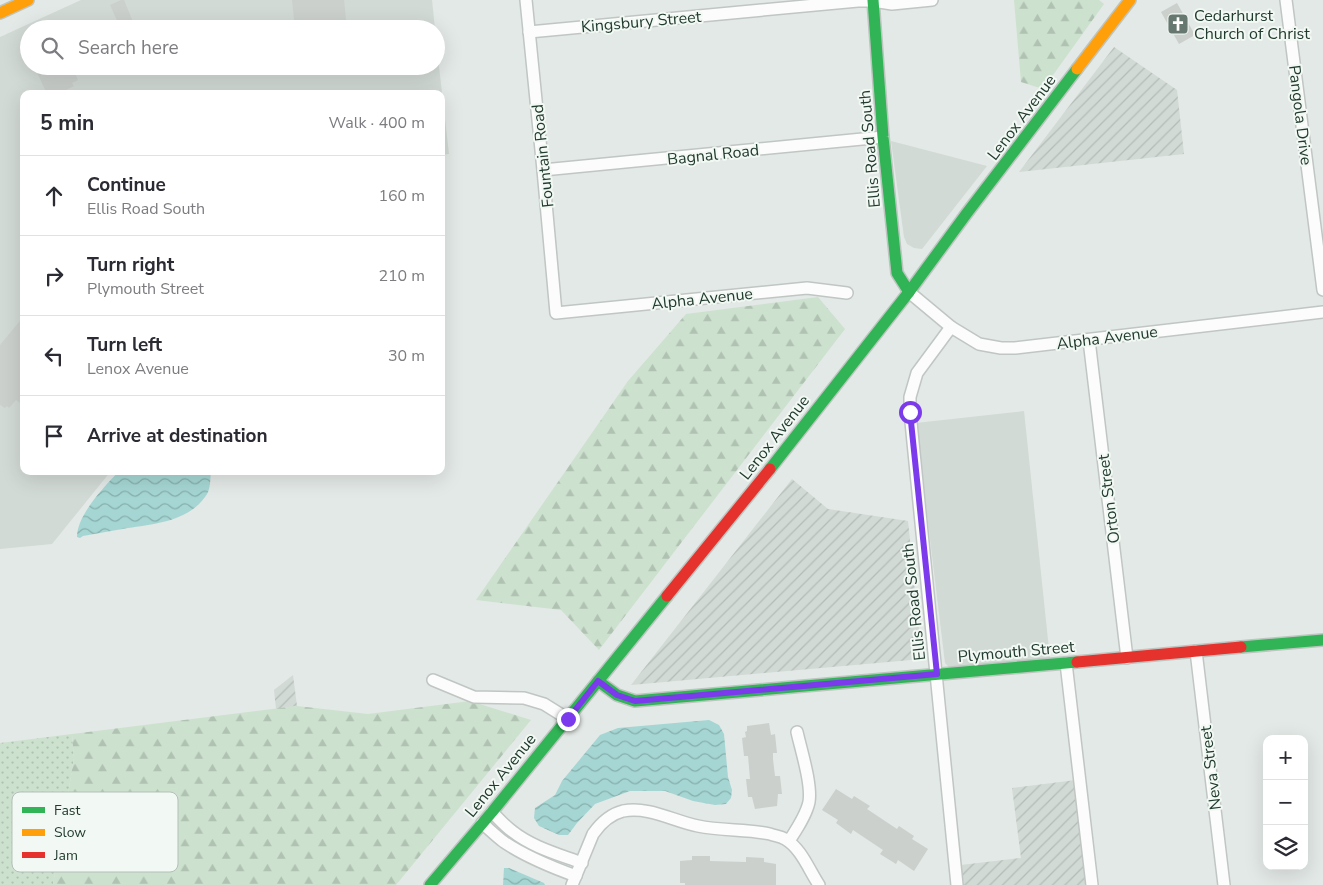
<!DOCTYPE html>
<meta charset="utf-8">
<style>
:root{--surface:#fff;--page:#f2f2f3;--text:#2b2b33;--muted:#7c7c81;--line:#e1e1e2}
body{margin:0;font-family:"Nunito Sans",sans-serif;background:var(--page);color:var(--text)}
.controls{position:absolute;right:15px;bottom:15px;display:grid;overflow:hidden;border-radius:10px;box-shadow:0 5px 20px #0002}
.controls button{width:45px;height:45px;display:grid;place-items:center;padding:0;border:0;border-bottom:1px solid var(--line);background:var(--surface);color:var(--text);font:25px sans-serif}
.stop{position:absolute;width:15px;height:15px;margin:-11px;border:4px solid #7c3aed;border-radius:50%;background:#fff}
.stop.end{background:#7c3aed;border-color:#fff;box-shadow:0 1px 5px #0008}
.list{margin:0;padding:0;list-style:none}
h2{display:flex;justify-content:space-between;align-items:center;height:65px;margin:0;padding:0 20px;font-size:21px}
h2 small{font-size:16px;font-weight:400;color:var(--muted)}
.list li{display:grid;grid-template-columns:32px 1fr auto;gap:15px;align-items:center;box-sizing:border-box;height:80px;padding:0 20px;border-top:1px solid var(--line)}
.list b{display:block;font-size:19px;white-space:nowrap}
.list p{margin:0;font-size:16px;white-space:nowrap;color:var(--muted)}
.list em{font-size:16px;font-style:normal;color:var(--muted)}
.icon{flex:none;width:28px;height:28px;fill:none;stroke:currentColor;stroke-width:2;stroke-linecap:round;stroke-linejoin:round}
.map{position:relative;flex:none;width:1323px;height:885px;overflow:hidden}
.search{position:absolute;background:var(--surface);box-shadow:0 5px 20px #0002;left:20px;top:20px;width:425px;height:55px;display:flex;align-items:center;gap:12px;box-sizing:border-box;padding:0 18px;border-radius:28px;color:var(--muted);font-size:19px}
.panel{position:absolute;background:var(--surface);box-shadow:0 5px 20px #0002;left:20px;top:90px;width:425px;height:385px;border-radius:10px}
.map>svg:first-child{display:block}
</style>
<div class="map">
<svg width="1323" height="885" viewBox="0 0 1323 885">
<defs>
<pattern id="industrial-furrows" width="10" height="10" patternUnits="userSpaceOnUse" patternTransform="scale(1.25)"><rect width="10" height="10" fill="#d2dad5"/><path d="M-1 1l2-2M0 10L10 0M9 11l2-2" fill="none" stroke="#b4bcb7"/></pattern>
<pattern id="grass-dots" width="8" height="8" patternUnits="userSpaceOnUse" patternTransform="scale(1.25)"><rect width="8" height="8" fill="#cde1cf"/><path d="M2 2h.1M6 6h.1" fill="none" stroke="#b0c2b2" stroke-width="1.8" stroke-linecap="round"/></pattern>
<pattern id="forest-firs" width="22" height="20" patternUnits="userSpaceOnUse" patternTransform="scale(1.25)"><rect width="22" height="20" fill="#cde1cf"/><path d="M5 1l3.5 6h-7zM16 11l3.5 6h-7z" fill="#b0c2b2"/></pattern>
<pattern id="water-waves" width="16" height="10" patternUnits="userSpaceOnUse" patternTransform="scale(1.25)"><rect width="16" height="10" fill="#a5d6d3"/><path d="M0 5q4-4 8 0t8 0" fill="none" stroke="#86afac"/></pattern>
</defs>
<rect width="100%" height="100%" fill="#e3e9e6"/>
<g fill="#d2dad5">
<path d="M81,0H432L435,29H29V66H436V40L449,154L441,155V94H24V471H111L52,544L0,549V37Z"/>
<path d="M891,141L987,166L922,249L914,248L907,244L904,237Z"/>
<path d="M1024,411L1050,659L950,668L945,663L916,423Z"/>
</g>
<g fill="url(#industrial-furrows)">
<path d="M1114,47L1177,90L1184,154L1019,172Z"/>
<path d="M792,479L828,509L908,521L922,659L631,685Z"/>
<path d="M293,675L297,706L276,709L274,690Z"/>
<path d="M1076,780L1088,885H964L961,865L1021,858L1012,788Z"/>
</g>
<path fill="url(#grass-dots)" d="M72,734L74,758L53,885H0V743Z"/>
<g fill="url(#forest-firs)">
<path d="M1014,0H1099L1104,4L1043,89L1021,82Z"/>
<path d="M818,297L845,329L599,650L561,610L476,600L628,381L686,314Z"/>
<path d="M470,701L531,720L396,885H53L74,758L72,734L297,706L368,714Z"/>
</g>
<g fill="url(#water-waves)">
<path d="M119,471H211C210,480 211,490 205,497C188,521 155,524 128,528C113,531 98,533 83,536L80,538L77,537C77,515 104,487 119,471Z"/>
<path d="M709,720L719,725L724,734L728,777L732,790L731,798L726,804L715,805L693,801L665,791H630L595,804L577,823L568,835H559L539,826L534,818L535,808L555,795L562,781L600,735L618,728Z"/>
<path d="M504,868H509L544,883L545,885H503Z"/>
</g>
<g fill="#cbd0cd">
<path d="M121,0H124L136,29H121L119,25L110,5Z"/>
<path d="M292,0H344L347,29H295Z"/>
<path d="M1177,3L1195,35L1179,44L1161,12Z"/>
<path d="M34,66H72L78,80L72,83L74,86L58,94H47Z"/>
<path d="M24,316V406L16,400L9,408L7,406L5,408L0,405V345Z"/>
<path d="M769,723L771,735L775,734L777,753H773V759L775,776H780L782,794H778L777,806L755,809L752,797H748L746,779H750L748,756H744L742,738L746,737L745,732L747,731V726Z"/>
<path d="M836,789L852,799L854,796L870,806L867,809L897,829L899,826L914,836L912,839L928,849L914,871L898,860L896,864L880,854L883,850L853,830L851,834L836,823L838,820L822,810Z"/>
<path d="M692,856H710V861L746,862V857L764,858V862L776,864V885H685V883H680V861L692,860Z"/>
</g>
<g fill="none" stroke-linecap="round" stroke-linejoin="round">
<g stroke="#c0c6c3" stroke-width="14">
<g id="street">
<path d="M526,0L543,170L556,313L807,288L847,293"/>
<path d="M1286,0L1323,290"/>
<path d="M529,32L858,1H873L892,4L932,0"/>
<path d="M543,170L883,137"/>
<path d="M909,292L951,327L979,344L1001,348H1015L1323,312"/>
<path d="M951,327L917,373L910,397V412L957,885"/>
<path d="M1089,340L1127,658"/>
<path d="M1196,651L1224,885"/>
<path d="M1066,663L1092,885"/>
<path d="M433,680L474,697L524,698L544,704L568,719"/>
<path d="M492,812C499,819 505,826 512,831C532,847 558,854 582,863"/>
<path d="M482,823C489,829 496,836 504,842C526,857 551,867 576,876"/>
<path d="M789,841C796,830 806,816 809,802C812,784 801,750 797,732"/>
<path d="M572,885L593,834C600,824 611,814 623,811C649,806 673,821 698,826C722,831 747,829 770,834C775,836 780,836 785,839C801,848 809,870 819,885"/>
</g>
</g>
<g stroke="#bec5c1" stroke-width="14">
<g id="fast">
<path d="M873,0L883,137L897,273L909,292"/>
<path d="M770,469L909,292L967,213L1077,69"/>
<path d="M1241,647L1323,640"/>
<path d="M598,681L617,695L635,701L1077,662"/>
<path d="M430,885L492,812L667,596"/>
</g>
</g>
<g stroke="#bec5c1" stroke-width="14">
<g id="slow">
<path d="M0,13L28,0"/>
<path d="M1077,69L1130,0"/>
</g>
</g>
<g stroke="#bec5c1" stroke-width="14">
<g id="jam">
<path d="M667,596L770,469"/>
<path d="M1077,662L1241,647"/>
</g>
</g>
<use href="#street" stroke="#fbfcfb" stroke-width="11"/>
<use href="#fast" stroke="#30b455" stroke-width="11"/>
<use href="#slow" stroke="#ff9f0a" stroke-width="11"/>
<use href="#jam" stroke="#e5322d" stroke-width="11"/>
</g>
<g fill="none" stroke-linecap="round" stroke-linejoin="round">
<path stroke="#7c3aed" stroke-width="6" d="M568,719L598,681L617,695L635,701L937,674L910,412"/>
</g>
<defs>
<g id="church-square" transform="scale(1.125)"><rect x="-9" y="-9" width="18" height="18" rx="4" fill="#66786f" stroke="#f2f8f3"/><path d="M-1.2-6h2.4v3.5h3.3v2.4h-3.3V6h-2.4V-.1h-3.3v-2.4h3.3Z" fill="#fff"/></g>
</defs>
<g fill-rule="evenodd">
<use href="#church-square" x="1178" y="24"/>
</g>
<g text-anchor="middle" stroke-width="4" stroke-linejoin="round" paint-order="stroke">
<g font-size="16" fill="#223b2f" stroke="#f2f8f3" text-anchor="start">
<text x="1194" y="21">Cedarhurst<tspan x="1194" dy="18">Church of Christ</tspan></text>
</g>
<g font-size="16" fill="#223b2f" stroke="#f2f8f3">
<text transform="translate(641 21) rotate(-5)" y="6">Kingsbury Street</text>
<text transform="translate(1301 115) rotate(83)" y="6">Pangola Drive</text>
<text transform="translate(1021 117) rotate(-53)" y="6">Lenox Avenue</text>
<text transform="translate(869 149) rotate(-95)" y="6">Ellis Road South</text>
<text transform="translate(713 154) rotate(-6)" y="6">Bagnal Road</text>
<text transform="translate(542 156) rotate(-96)" y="6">Fountain Road</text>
<text transform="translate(702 298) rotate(-6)" y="6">Alpha Avenue</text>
<text transform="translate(1107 337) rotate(-7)" y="6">Alpha Avenue</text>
<text transform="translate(774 437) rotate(-52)" y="6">Lenox Avenue</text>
<text transform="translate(1108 499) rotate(-97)" y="6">Orton Street</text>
<text transform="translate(913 602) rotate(-96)" y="6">Ellis Road South</text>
<text transform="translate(1016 651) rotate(-5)" y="6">Plymouth Street</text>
<text transform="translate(1210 768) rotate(-97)" y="6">Neva Street</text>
<text transform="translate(500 775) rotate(-51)" y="6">Lenox Avenue</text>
</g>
</g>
<rect x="12" y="792" width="166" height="80" rx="8" fill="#f2f8f3" stroke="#b4bfb8" stroke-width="1"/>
<rect x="22" y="807" width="23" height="6" fill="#30b455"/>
<rect x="22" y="829" width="23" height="7" fill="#ff9f0a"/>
<rect x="22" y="852" width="23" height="6" fill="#e5322d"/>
<g font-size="14" fill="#223b2f">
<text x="54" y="815">Fast</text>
<text x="54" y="837">Slow</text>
<text x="54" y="860">Jam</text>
</g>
</svg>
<div class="controls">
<button>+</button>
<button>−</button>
<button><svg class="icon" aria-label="layers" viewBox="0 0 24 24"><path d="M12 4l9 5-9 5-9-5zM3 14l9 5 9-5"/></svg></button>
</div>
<div class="stop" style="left:910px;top:412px"></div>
<div class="stop end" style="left:568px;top:719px"></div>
<div class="search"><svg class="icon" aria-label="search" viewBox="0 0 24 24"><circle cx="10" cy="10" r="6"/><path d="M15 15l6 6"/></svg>Search here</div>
<section class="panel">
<h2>5 min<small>Walk · 400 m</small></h2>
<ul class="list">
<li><svg class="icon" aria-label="ahead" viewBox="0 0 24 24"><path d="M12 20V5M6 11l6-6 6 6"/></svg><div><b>Continue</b><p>Ellis Road South</p></div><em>160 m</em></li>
<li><svg class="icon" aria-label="right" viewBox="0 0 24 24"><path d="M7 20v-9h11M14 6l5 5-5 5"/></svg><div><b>Turn right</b><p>Plymouth Street</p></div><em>210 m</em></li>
<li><svg class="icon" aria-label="left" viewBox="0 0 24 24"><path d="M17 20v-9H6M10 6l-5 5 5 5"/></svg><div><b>Turn left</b><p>Lenox Avenue</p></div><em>30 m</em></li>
<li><svg class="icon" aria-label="arrive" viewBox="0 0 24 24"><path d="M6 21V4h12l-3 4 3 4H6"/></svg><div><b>Arrive at destination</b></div></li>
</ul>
</section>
</div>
